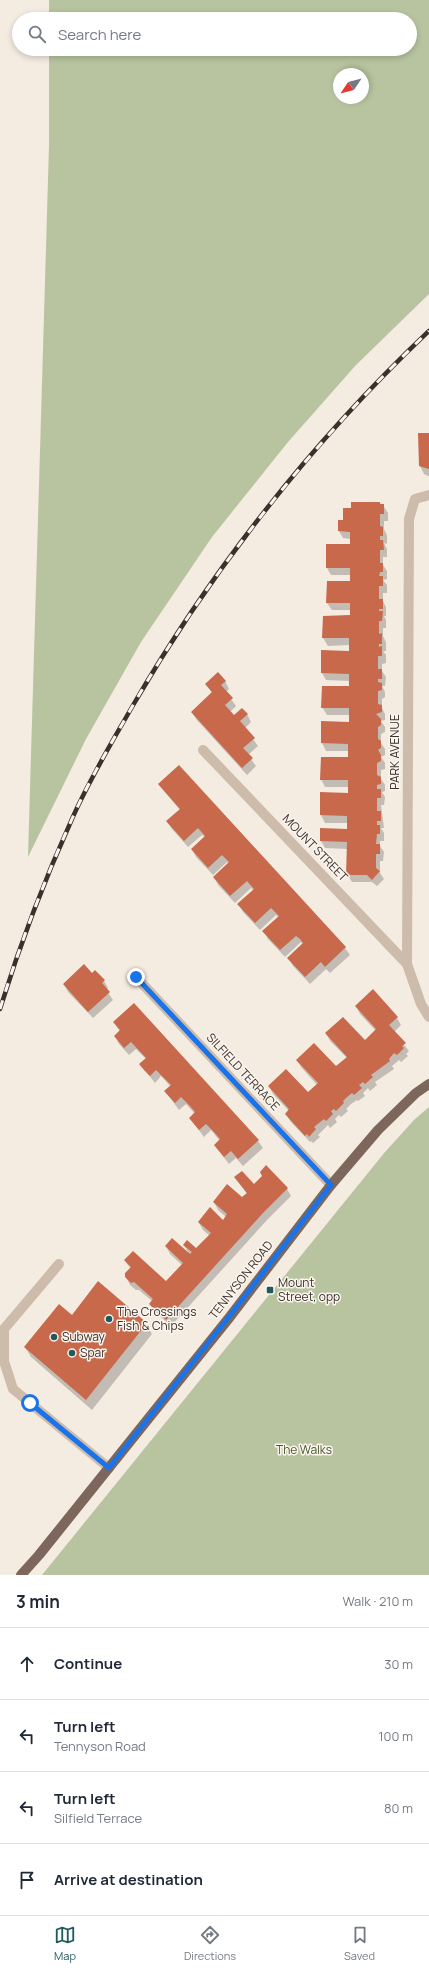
<!DOCTYPE html>
<meta charset="utf-8">
<style>
:root{--surface:#fff;--page:#f2f2f3;--text:#1f2937;--muted:#747a83;--line:#e0e1e3;--accent:#1f5a5e}
body{margin:0;font-family:Manrope,sans-serif;background:var(--page);color:var(--text)}
.compass{position:absolute;left:333px;top:68px;width:36px;height:36px;border-radius:50%;background:var(--surface);box-shadow:0 2px 6px #0003;rotate:235deg}
.stop{position:absolute;width:12px;height:12px;margin:-9px;border:3px solid #1a73e8;border-radius:50%;background:#fff}
.stop.end{background:#1a73e8;border-color:#fff;box-shadow:0 1px 4px #0008}
.list{margin:0;padding:0;list-style:none}
h2{display:flex;justify-content:space-between;align-items:center;height:52px;margin:0;padding:0 16px;font-size:17px}
h2 small{font-size:13px;font-weight:400;color:var(--muted)}
.list li{display:grid;grid-template-columns:26px 1fr auto;gap:12px;align-items:center;box-sizing:border-box;height:72px;padding:0 16px;border-top:1px solid var(--line)}
.list b{display:block;font-size:15px;white-space:nowrap}
.list p{margin:0;font-size:13px;white-space:nowrap;color:var(--muted)}
.list em{font-size:13px;font-style:normal;color:var(--muted)}
.icon{flex:none;width:22px;height:22px;fill:none;stroke:currentColor;stroke-width:2;stroke-linecap:round;stroke-linejoin:round}
.map{position:relative;flex:none;width:429px;height:1575px;overflow:hidden}
.search{position:absolute;background:var(--surface);box-shadow:0 2px 6px #0003;left:12px;right:12px;top:12px;height:44px;display:flex;align-items:center;gap:10px;box-sizing:border-box;padding:0 14px;border-radius:22px;color:var(--muted);font-size:15px}
.sheet{height:340px;background:var(--surface)}
nav{display:flex;justify-content:space-around;align-items:center;box-sizing:border-box;height:56px;border-top:1px solid var(--line);background:var(--surface);font-size:11px;color:var(--muted)}
nav a{display:grid;justify-items:center;gap:2px}
nav .on{color:var(--accent)}
.map>svg:first-child{display:block}
</style>
<div class="map">
<svg width="429" height="1575" viewBox="0 0 429 1575">
<rect width="100%" height="100%" fill="#f4ebe1"/>
<g fill="#b8c4a0" fill-rule="evenodd">
<path d="M49,0H429V294L356,365L288,442L212,537L141,642L86,739L28,857L49,146V49H410V19H49ZM339,74H363V98H339Z"/>
<path d="M429,1107V1575H42L385,1152L414,1120Z"/>
</g>
<g fill="#0003">
<path d="M429,434V476H428L424,474L420,466Z"/>
<path d="M380,503L383,505L388,513V521H384V529L387,535V544L384,543L387,549V557H383V565L387,571V579L383,580L387,585V593H383V601L386,607V616H384L386,620V628H383V636L386,642V651H383L386,655V663L382,664V671L386,677L385,686H382L385,692V697L382,699V708L385,714V720L381,721L385,727V732L381,734V743L385,749V755L381,757L385,763V769L381,770V779L385,785V791L382,792L385,797L384,805H381L384,828H381L384,833V841H380V846L384,852L383,861H380V873L384,879L377,886L372,882H352L347,874L348,849L325,848L321,841L348,830V823H325L321,815V793L349,794V787H325L321,779L349,758V751H326L322,743V722L350,723V715H327L322,707L350,687V681L326,680L322,673V651L350,652V645L328,646L323,638L324,617L351,616V610H332L327,603L328,582H351V575H331L327,568L351,545V539L343,538L339,531L344,521Z"/>
<path d="M225,681L229,689L226,692L236,706L230,712L234,716L247,714L251,722L245,728L258,746L248,755L256,766L247,775L196,719L192,712L212,693L206,684Z"/>
<path d="M159,785L345,948L350,955L330,973L326,969L310,984L293,966L289,959L303,945L301,942L285,957L268,939L264,932L279,918L276,915L260,930L243,912L239,904L254,891L251,888L235,903L218,885L214,877L229,864L227,862L213,875L196,857L192,849L205,837L202,835L188,847L172,829L167,822L180,810Z"/>
<path d="M92,974L104,981L108,988L106,990L113,1000L93,1018L68,992L64,984Z"/>
<path d="M373,991L397,1018L401,1025L394,1032L409,1051L406,1054L408,1056L401,1062L399,1060L392,1066L394,1069L375,1082L377,1085L370,1091L368,1088L363,1093L365,1096L358,1101L357,1100L351,1104L346,1109L348,1111L341,1117L339,1115L335,1119L337,1122L330,1128L328,1125L318,1135L320,1137L313,1143L311,1141L310,1142L290,1121L286,1114L289,1111L273,1094L269,1086L308,1094L317,1085L301,1067L297,1060L336,1068L347,1058L330,1041L326,1033L364,1041L376,1031L360,1014L356,1006Z"/>
<path d="M134,1004L258,1141L263,1148L243,1166L236,1158L229,1164L215,1146L220,1141L211,1130L204,1137L190,1118L195,1114L186,1104L179,1110L165,1091L171,1087L161,1076L155,1083L140,1064L146,1059L136,1049L129,1055L119,1044L115,1036L120,1032L114,1022Z"/>
<path d="M236,1178L254,1186L287,1189L291,1196L267,1220L171,1326L154,1311L150,1304L152,1301L139,1290H136L130,1285L126,1277L131,1269L125,1261L166,1283L182,1265L170,1254L166,1246L189,1254L184,1245L196,1249L210,1236L203,1230L199,1223L224,1221L226,1217L218,1210L214,1202L242,1199L247,1194Z"/>
<path d="M98,1282L146,1324L152,1334L92,1410L31,1357L25,1347L72,1316Z"/>
</g>
<g fill="#c8694b">
<path d="M418,433H429V469L419,466Z"/>
<path d="M351,502H380V504H384V514H380V526L383,527V536H380V540H383L384,550H380V563H383V572H380L379,576H383V586H379V599H383V609H379V611H383L382,621H379V634L382,633V644H379V647L382,646V656H378V669H382V679H378V682L382,683V690L378,691V704L382,705V712L376,714L381,719V725L378,727V739L381,741V748L378,750L381,755V761L377,763V775L381,777V784L377,785V789H381V798H377V811H381V821H377V825H380V834H377L376,844H380V854H376V868L380,871L372,880L367,875H346L347,842L320,841V828L347,829V816L320,815V792L348,793V780H320L321,757H348V744L321,743V721L349,722V708H321L322,686H349V674L321,673V650L349,651V638H322L323,616L350,615V603H326L327,581H350V568H326V544H350V532L338,531V520H343V508H351Z"/>
<path d="M218,672L226,681L221,685L233,698L225,705L234,715L242,708L248,714L240,721L255,738L243,748L253,758L242,768L191,712L212,692L205,684Z"/>
<path d="M179,765L346,947L325,967L321,962L305,977L287,958L303,943L300,939L296,936L280,950L262,931L279,916L271,908L255,923L237,904L254,889L247,881L230,896L213,877L229,862L222,855L208,868L191,849L205,836L198,828L184,841L166,821L180,809L158,784Z"/>
<path d="M84,964L92,973L95,970L105,980L102,983L110,992L88,1012L63,984Z"/>
<path d="M373,989L398,1017L389,1025L406,1043L402,1046L404,1048L397,1055L394,1053L389,1059L390,1061L371,1075L373,1077L365,1084L363,1082L359,1085L362,1088L354,1095L352,1093L347,1097L343,1101L344,1103L336,1111L334,1109L331,1111L333,1114L326,1121L324,1119L314,1127L316,1129L309,1137L307,1134L305,1136L285,1114L289,1109L268,1086L286,1069L308,1092L318,1083L296,1060L314,1043L336,1066L347,1057L325,1033L343,1017L365,1040L376,1029L355,1006Z"/>
<path d="M134,1003L259,1140L238,1159L231,1151L224,1157L214,1145L220,1139L214,1132L206,1124L199,1130L189,1118L195,1112L189,1105L181,1097L175,1103L164,1091L171,1085L156,1070L150,1076L144,1070L139,1064L146,1058L131,1042L124,1048L114,1036L120,1030L113,1022Z"/>
<path d="M266,1165L288,1188L263,1213L166,1320L149,1304L153,1299L134,1282L131,1283L125,1277V1273L131,1267L124,1260L133,1251L166,1281L183,1263L165,1246L172,1238L190,1254L192,1252L183,1245L187,1240L196,1248L211,1233L198,1222L210,1207L223,1220L227,1214L213,1202L227,1184L242,1197L247,1193L234,1177L242,1171L254,1184L262,1176L260,1172Z"/>
<path d="M98,1281L147,1323L86,1400L24,1347L59,1304L72,1315Z"/>
</g>
<g fill="none" stroke-linecap="round" stroke-linejoin="round">
<g stroke="#cdbbac" stroke-width="10">
<path d="M429,495L415,499L409,519L407,964L421,1004L429,1017"/>
<path d="M203,750L407,964"/>
<path d="M136,977L331,1185"/>
<path d="M59,1264L4,1329V1361L13,1389L109,1468"/>
</g>
<path stroke="#7d675c" stroke-width="10" d="M21,1575L39,1555L229,1318L331,1185L378,1130L416,1093L429,1084"/>
<g stroke="#3b302b" stroke-width="4.5">
<path id="rail" d="M0,1009C20,944 44,881 72,819C89,780 111,744 132,707C212,569 313,441 429,331"/>
</g>
<use href="#rail" stroke="#fbf5ee" stroke-width="3" stroke-dasharray="9" stroke-linecap="butt"/>
</g>
<g fill="none" stroke-linecap="round" stroke-linejoin="round">
<path stroke="#1a73e8" stroke-width="5" d="M30,1403L109,1468L228,1318L331,1185L136,977"/>
</g>
<g fill="#1f5a5e" stroke="#fbf5ee" stroke-width="1.5">
<rect x="266" y="1286" width="8" height="8" rx="2"/>
<circle cx="109" cy="1319" r="4"/>
<circle cx="54" cy="1337" r="4"/>
<circle cx="72" cy="1353" r="4"/>
</g>
<g text-anchor="middle" stroke-width="3" stroke-linejoin="round" paint-order="stroke">
<g font-size="12" fill="#3b302b" stroke="#fbf5ee">
<text transform="translate(395 752) rotate(-90)" y="4">PARK AVENUE</text>
<text transform="translate(315 848) rotate(46)" y="4">MOUNT STREET</text>
<text transform="translate(243 1072) rotate(47)" y="4">SILFIELD TERRACE</text>
<text transform="translate(241 1280) rotate(-52)" y="4">TENNYSON ROAD</text>
</g>
<g font-size="12" fill="#3b302b" stroke="#fbf5ee" text-anchor="start">
<text x="278" y="1287">Mount<tspan x="278" dy="14">Street, opp</tspan></text>
<text x="117" y="1316">The Crossings<tspan x="117" dy="14">Fish &amp; Chips</tspan></text>
<text x="62" y="1341">Subway</text>
<text x="80" y="1357">Spar</text>
</g>
<g font-size="12" fill="#4a5a2e" stroke="#fbf5ee">
<text x="304" y="1454">The Walks</text>
</g>
</g>
</svg>
<svg class="compass" viewBox="-18 -18 36 36"><path d="M0-13l5 13h-10z" fill="#e53935"/><path d="M0 13l5-13h-10z" fill="#747a83"/></svg>
<div class="stop" style="left:30px;top:1403px"></div>
<div class="stop end" style="left:136px;top:977px"></div>
<div class="search"><svg class="icon" aria-label="search" viewBox="0 0 24 24"><circle cx="10" cy="10" r="6"/><path d="M15 15l6 6"/></svg>Search here</div>
</div>
<section class="sheet">
<h2>3 min<small>Walk · 210 m</small></h2>
<ul class="list">
<li><svg class="icon" aria-label="ahead" viewBox="0 0 24 24"><path d="M12 20V5M6 11l6-6 6 6"/></svg><div><b>Continue</b></div><em>30 m</em></li>
<li><svg class="icon" aria-label="left" viewBox="0 0 24 24"><path d="M17 20v-9H6M10 6l-5 5 5 5"/></svg><div><b>Turn left</b><p>Tennyson Road</p></div><em>100 m</em></li>
<li><svg class="icon" aria-label="left" viewBox="0 0 24 24"><path d="M17 20v-9H6M10 6l-5 5 5 5"/></svg><div><b>Turn left</b><p>Silfield Terrace</p></div><em>80 m</em></li>
<li><svg class="icon" aria-label="arrive" viewBox="0 0 24 24"><path d="M6 21V4h12l-3 4 3 4H6"/></svg><div><b>Arrive at destination</b></div></li>
</ul>
</section>
<nav>
<a class="on"><svg class="icon" aria-label="map" viewBox="0 0 24 24"><path d="M3 6l6-2 6 2 6-2v14l-6 2-6-2-6 2zM9 4v14M15 6v14"/></svg>Map</a>
<a><svg class="icon" aria-label="directions" viewBox="0 0 24 24"><path d="M12 3l9 9-9 9-9-9zM9 14v-3h6M13 9l2 2-2 2"/></svg>Directions</a>
<a><svg class="icon" aria-label="saved" viewBox="0 0 24 24"><path d="M7 4h10v16l-5-4-5 4z"/></svg>Saved</a>
</nav>
